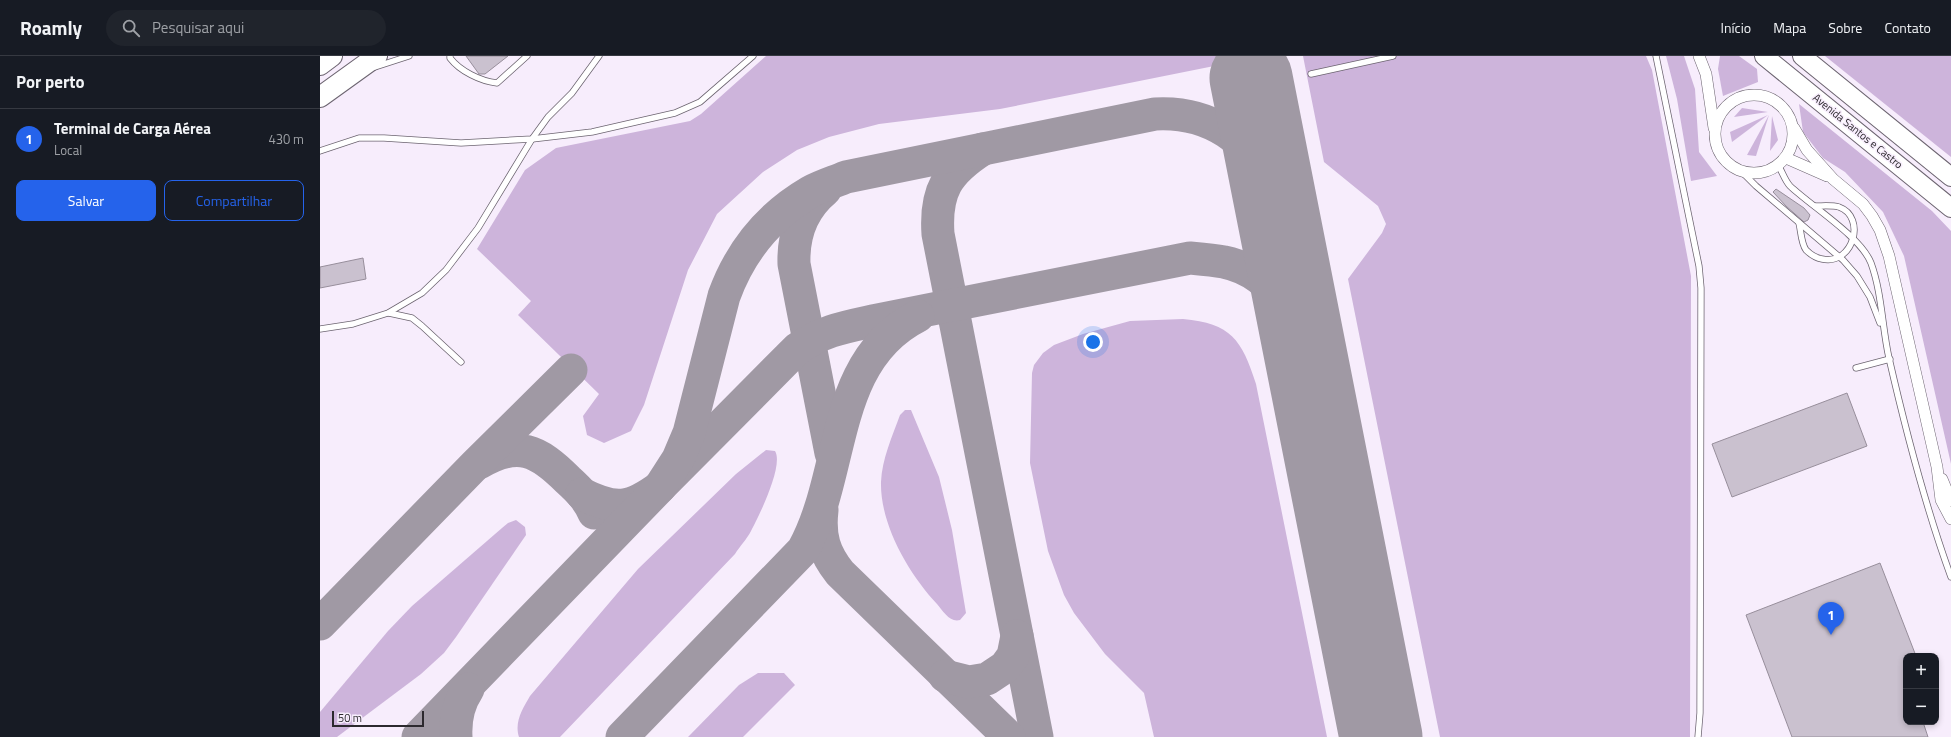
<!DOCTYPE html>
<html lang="pt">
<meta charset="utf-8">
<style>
:root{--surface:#171b24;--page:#20242c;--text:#f1f3f6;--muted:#9ea1a6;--line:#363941;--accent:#2563eb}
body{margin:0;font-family:"Titillium Web",sans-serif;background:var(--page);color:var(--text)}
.controls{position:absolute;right:12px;bottom:12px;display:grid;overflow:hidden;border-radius:8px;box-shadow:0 2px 6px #0003}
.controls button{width:36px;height:36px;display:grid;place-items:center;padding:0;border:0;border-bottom:1px solid var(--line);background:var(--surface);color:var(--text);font:20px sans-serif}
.scale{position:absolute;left:12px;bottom:10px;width:92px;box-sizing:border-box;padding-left:4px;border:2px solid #2c292e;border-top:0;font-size:11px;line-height:14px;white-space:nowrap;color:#2c292e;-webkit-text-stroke:3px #f7edfc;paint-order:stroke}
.you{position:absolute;left:773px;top:286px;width:14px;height:14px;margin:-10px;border:3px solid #fff;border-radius:50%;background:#1a73e8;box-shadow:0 0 0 6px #1a73e833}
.badge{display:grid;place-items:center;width:26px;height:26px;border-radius:50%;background:var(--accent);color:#fff;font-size:13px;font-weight:700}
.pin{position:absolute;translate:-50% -33px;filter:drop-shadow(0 1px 2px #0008)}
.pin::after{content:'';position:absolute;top:21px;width:14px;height:12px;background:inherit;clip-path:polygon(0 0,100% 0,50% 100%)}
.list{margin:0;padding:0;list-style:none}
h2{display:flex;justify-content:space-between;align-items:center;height:52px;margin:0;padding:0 16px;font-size:17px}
h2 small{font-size:13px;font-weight:400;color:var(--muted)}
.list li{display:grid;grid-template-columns:26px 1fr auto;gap:12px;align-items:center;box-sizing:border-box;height:60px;padding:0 16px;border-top:1px solid var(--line)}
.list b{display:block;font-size:15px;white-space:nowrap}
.list p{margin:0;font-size:13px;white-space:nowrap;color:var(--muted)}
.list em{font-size:13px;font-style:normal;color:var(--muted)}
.actions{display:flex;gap:8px;padding:12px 16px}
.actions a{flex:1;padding:9px 0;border:1px solid var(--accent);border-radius:8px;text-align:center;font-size:14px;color:var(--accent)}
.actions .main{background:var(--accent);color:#fff}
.icon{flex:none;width:22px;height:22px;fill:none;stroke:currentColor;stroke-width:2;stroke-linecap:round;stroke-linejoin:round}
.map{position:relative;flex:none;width:1631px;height:681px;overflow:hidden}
header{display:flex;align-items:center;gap:24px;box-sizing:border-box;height:56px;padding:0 20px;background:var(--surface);border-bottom:1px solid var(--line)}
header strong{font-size:19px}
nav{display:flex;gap:22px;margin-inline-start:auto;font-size:14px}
.search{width:280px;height:36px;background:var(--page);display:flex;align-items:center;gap:10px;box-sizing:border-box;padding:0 14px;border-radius:22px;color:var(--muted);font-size:15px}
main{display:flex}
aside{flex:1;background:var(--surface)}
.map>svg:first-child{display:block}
</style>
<header>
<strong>Roamly</strong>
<div class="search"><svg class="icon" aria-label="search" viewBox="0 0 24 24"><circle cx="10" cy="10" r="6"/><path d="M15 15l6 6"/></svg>Pesquisar aqui</div>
<nav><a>Início</a><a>Mapa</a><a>Sobre</a><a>Contato</a></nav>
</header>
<main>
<aside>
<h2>Por perto<small></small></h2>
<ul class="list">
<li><span class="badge">1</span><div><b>Terminal de Carga Aérea</b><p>Local</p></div><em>430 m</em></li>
</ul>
<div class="actions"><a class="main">Salvar</a><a>Compartilhar</a></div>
</aside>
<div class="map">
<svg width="1631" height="681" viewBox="0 0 1631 681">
<rect width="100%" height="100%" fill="#f7edfc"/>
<g fill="#cdb4db">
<path d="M446,0H944L680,53L559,68L509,81L477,94L443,116L397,158L368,214L324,349L311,375L284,387L267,379L263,360L279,338L198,259L211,245L157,193L205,114L236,92L370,65L381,58Z"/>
<path d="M983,0H1326L1332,14L1371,220L1370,681H1120L1028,223L1062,177L1066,168L1058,150L1004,106Z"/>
<path d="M1346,0H1364L1375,33L1379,96L1397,120L1371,125L1357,43Z"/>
<path d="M1400,0H1419L1437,13L1438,26L1403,40L1398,13Z"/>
<path d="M1505,0H1631V101Z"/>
<path d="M1479,48L1612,155L1631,175V408L1584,200L1563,156L1525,116L1503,102L1483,76Z"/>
<path d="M1422,52L1448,56L1414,61Z"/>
<path d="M1448,59L1412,86L1410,76Z"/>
<path d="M1449,59L1436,100L1427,99Z"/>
<path d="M1452,60L1458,84L1450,95Z"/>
<path d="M863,263C911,267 922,284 936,328L1007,681H834L824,637L785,598L754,557L744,539L728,495L710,407L712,317L714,309L723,297L734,289L763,278L810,265Z"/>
<path d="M585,354H591L619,421L632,474L646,557L640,564C630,567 623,555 617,548C589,518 560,469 561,426C562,403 572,381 580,359Z"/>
<path d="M446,394L455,395C464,409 439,460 431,475C427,483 420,490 415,498L240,681H199C194,666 203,652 210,640L318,513L416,418Z"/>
<path d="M196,464L205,471L206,479L136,581L124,597L101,618L17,681H0V656L68,575L92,550L182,472L188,467Z"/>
<path d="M438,617H464L475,629L423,681H368L419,629Z"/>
</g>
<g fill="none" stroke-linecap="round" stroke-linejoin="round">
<g stroke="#a099a4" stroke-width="33">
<path d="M663,93C627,116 615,135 618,178L717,681"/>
<path d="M505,134C482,153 473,180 474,208L511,397"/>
<path d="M159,407C198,384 218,394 248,424C259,434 268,443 274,457"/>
<path d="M262,438C296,455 310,453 340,431L477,293C504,274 525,271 557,264L870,202C881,203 893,204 904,206C947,215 971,251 984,289"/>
<path d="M502,454C499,480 504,497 520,517L689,681"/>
<path d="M0,568L155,409L251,314"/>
<path d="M625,620L649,626L667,623L685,611L693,600L697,580"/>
<path d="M98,681L340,431L358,403L369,377L404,240C420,196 449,160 490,136C501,130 514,126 526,121L835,58C889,55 932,83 952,134"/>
<path d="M136,681C135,663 138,648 148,633"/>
<path d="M302,681L483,494C526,417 509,305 598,260"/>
</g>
<path stroke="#a099a4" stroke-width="83" d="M931,22L1061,681"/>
</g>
<g fill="#cac1cf" stroke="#978e9b">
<path d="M146,0H188L165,18H159Z"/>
<path d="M1456,133L1484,152L1490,159L1488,164L1484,166L1466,150L1453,136Z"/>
<path d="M43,202L46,223L0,232V211Z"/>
<path d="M1527,337L1547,390L1412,441L1392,388Z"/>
<path d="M1560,507L1596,600H1586V666H1603L1608,681H1472L1426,559Z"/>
</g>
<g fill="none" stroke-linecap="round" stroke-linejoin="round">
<g stroke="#6c6470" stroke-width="7">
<g id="lane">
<path d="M130,0V2C140,15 160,25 177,27L207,0"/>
<path d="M1336,0L1379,210L1381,232L1380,657L1378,681"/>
<path d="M55,11L89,0"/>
<path d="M991,18L1073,0"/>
<path d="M0,95L39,82H64L141,87L212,83L272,76L320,65L355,57L380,46L433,0"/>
<path d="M1458,109C1462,115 1465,125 1470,130C1491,150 1541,181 1551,207C1562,237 1562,271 1569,302C1586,376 1605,450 1631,521"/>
<path d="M1421,115L1436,130L1523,204L1537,220L1550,241L1560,267"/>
<path d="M1479,167C1481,175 1481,187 1486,194C1490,198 1496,202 1502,203C1533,210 1547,161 1519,151C1512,149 1503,150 1495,150"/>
<path d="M69,257L92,262L102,270L141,306"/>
<path d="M0,273L33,268L68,257L102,237L126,214L158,172L212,83L228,61L252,37L279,0"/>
<path d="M1536,312L1570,303"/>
</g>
</g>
<g stroke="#6c6470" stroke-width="12">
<g id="street">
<path d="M1379,0L1386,18L1394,72"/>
<circle cx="1434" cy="78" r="39"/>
<path d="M1474,72L1487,94L1513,123L1543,148L1552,160L1560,174L1569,200L1617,411L1621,444L1631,463"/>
<path d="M1466,102L1507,120"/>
<path d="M1622,423L1631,445"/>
</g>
</g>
<g stroke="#6c6470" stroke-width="20">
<g id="primary">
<path d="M1444,0L1631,152"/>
<path d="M1482,0L1631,121"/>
</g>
</g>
<g stroke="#6c6470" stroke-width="22">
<g id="highway">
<path d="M0,9L12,0"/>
<path d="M0,41L57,0"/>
</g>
</g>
<use href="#lane" stroke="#fff" stroke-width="5.5"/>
<use href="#street" stroke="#fff" stroke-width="11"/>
<use href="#primary" stroke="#fff" stroke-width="18"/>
<use href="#highway" stroke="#fff" stroke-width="20"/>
</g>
<g text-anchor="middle" stroke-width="3" stroke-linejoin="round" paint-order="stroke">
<g font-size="11" fill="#2c292e" stroke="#f7edfc">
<text transform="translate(1538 75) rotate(39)" y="4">Avenida Santos e Castro</text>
</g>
</g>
</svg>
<div class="controls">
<button>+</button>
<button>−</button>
</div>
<div class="scale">50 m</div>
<div class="you"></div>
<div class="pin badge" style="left:1511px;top:579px">1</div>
</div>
</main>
